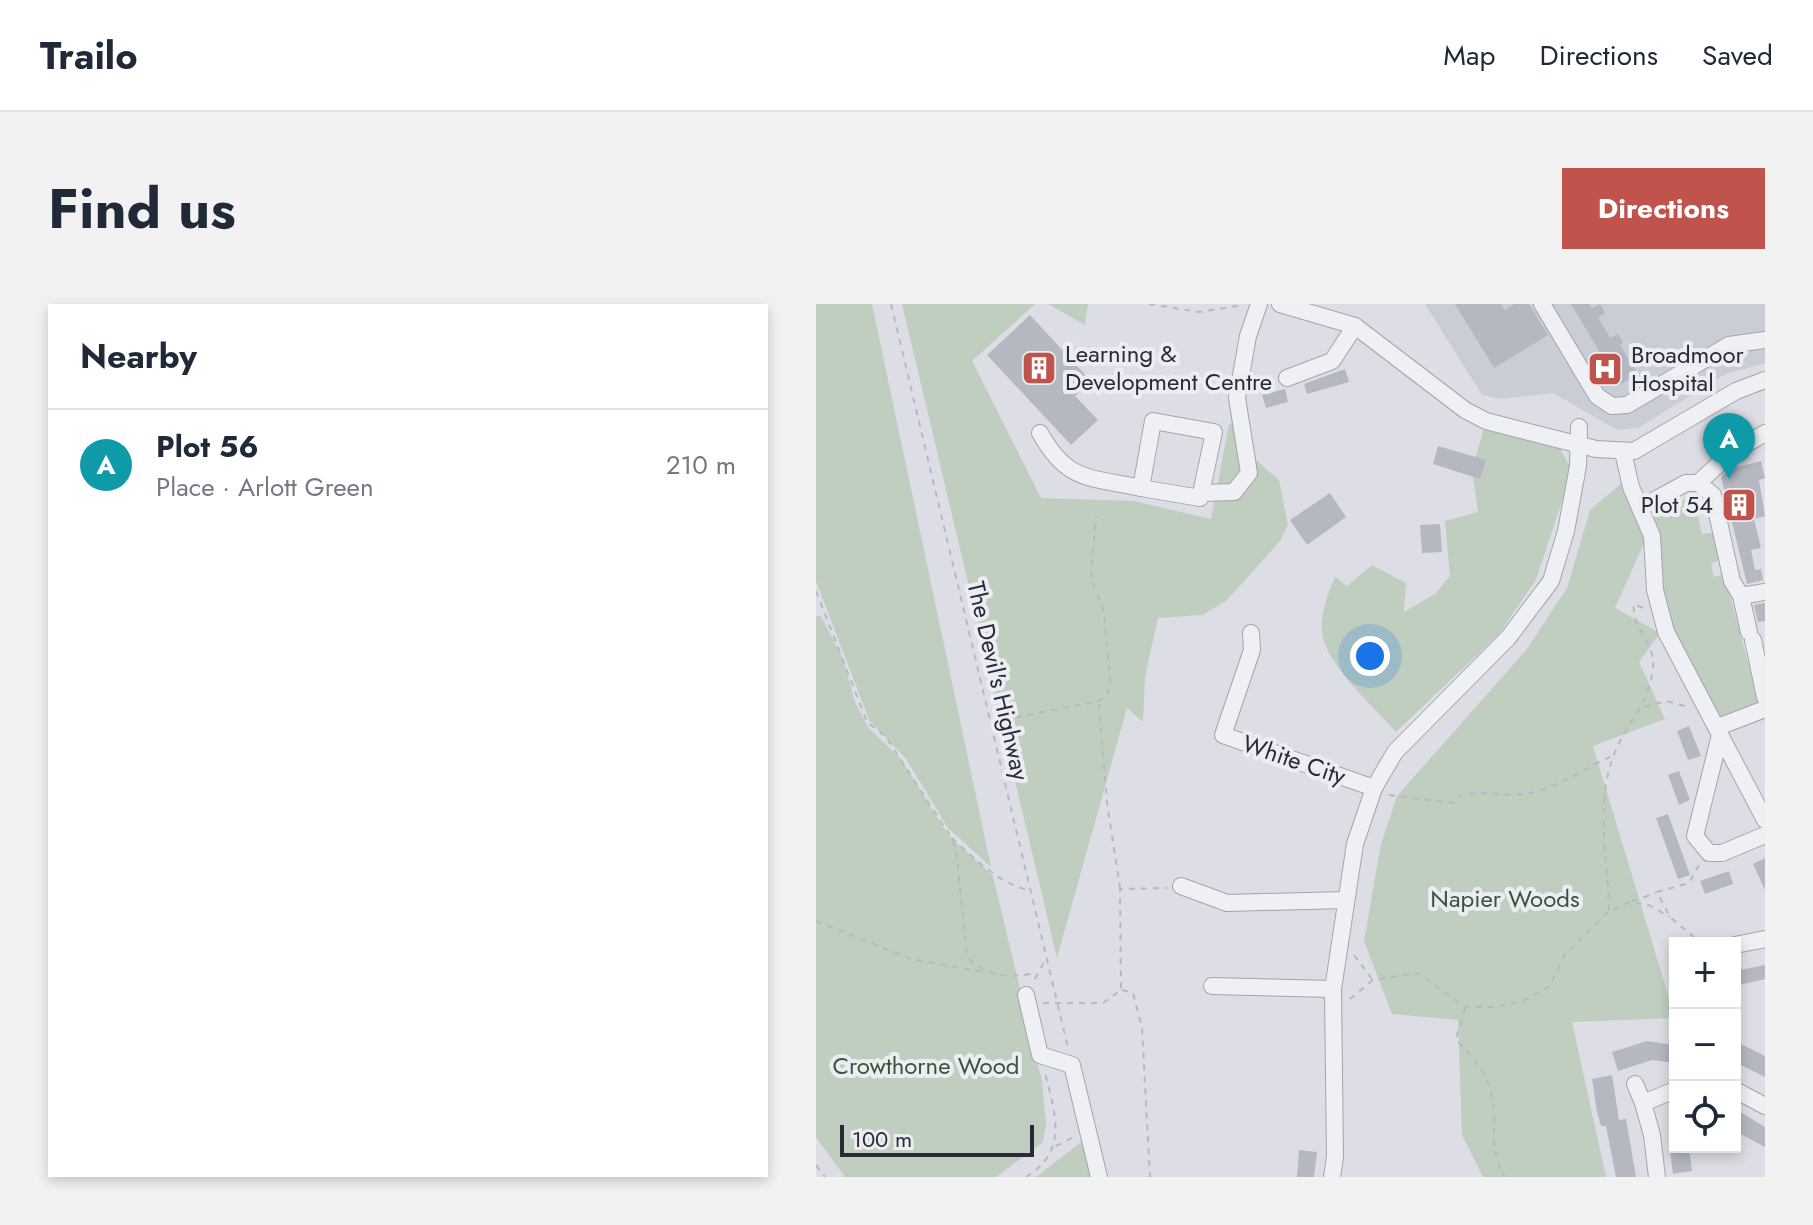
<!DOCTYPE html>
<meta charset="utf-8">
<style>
:root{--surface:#fff;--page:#f2f2f3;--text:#1f2937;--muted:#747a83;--line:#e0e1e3;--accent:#c0544c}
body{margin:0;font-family:Jost,sans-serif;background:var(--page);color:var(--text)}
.controls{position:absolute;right:24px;bottom:24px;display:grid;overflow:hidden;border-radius:0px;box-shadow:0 4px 12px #0003}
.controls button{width:72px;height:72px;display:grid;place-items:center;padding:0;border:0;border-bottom:2px solid var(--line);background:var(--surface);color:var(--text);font:40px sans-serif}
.scale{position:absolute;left:24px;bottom:20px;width:194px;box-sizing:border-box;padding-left:8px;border:4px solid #282a3a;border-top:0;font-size:22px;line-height:28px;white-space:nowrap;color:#282a3a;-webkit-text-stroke:6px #ecedf3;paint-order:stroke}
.you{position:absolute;left:554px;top:352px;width:28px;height:28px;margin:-20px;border:6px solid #fff;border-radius:50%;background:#1a73e8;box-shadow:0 0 0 12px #1a73e833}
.badge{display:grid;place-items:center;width:52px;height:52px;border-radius:50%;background:var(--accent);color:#fff;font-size:26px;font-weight:700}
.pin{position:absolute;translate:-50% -66px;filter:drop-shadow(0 2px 4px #0008)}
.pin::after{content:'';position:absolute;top:42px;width:28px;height:24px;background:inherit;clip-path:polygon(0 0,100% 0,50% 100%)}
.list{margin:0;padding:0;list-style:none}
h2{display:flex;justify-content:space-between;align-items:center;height:104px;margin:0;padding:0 32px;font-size:34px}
h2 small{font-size:26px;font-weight:400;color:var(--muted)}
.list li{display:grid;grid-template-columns:52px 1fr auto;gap:24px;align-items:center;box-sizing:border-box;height:112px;padding:0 32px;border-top:2px solid var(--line)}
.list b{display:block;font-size:30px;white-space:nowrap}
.list p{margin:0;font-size:26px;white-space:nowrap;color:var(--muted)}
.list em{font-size:26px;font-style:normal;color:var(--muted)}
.icon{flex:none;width:44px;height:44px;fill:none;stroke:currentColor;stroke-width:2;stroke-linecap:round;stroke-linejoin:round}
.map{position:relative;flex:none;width:949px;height:873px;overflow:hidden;border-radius:0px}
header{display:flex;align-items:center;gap:48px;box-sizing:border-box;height:112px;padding:0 40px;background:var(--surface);border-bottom:2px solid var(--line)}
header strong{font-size:38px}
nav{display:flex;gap:44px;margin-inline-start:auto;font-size:28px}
.intro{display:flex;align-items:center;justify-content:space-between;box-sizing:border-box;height:192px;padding:0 48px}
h1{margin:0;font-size:56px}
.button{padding:20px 36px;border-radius:0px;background:var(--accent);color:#fff;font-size:28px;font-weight:700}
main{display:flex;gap:48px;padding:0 48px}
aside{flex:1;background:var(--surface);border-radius:0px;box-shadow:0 4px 12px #0003}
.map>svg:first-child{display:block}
</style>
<header>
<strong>Trailo</strong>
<nav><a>Map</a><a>Directions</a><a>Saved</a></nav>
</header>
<div class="intro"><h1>Find us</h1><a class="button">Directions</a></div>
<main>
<aside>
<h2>Nearby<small></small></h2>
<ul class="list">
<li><span class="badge" style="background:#0f9aa8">A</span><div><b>Plot 56</b><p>Place · Arlott Green</p></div><em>210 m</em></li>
</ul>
</aside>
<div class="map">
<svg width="949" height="873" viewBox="0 0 949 873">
<rect width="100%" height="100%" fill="#dddee5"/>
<path fill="#cbcdd6" d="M609,0H949V59L910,70L822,124L801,126L737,89L684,95L666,91Z"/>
<g fill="#bfcebf">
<path d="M0,0H56L175,563L132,524L90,455L53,416L0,277Z"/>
<path d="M86,0H219L156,57L225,194L318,197L395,215L413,120L423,117L432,149L463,176L472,221L464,237L410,297L386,311L342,314L329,373L327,418L311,404L241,654Z"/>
<path d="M232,0H272L269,21Z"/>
<path d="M670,117L739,135L756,167L720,276L682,331L580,428C558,403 509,360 506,328C504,310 512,289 519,273L531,282L556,261L590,279L588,308L619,290L634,272L629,217L662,208L656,166Z"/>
<path d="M807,178L829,237L799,304L844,329L823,358L849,415L777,442L859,714L756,718L790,873H667L646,831L642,716L576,710L548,637L565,540L581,492L711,345L751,284L774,206Z"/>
<path d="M879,191L889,206L881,209L886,230L899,228L905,256L895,259L898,273L908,270L945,406L906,415C889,382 862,346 852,310C844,278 847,245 837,213L842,206Z"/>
<path d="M0,312H5L27,355L39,398L52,423L85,455L132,531L177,572L226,777L230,820L227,838L180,873H29L0,833Z"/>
<path d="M268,836L275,873H220Z"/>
</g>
<g fill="#b5b7c1">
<path d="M639,0H685L689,6L698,0H713L732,31L678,64Z"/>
<path d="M755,0H773L776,4L784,0L789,9L782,13L794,34L802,30L807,38L804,41L822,70L803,81Z"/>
<path d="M214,11L275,77L259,92L282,116L255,141L171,51Z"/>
<path d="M529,65L533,78L491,90L488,80Z"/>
<path d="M469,85L472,98L450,104L446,91Z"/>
<path d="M622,142L670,156L664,175L617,160Z"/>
<path d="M945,157L949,174L943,176L949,212L938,215L945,244L935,246L939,266L945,265L947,276L931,280L905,173L914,165Z"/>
<path d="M514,189L530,213L491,241L474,216Z"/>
<path d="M624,220L626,248L606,249L604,221Z"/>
<path d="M949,299V317L942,318L938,301Z"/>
<path d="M873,422L885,452L872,456L861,427Z"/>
<path d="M863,467L874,496L863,501L852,471Z"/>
<path d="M852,510L874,571L862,575L840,514Z"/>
<path d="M949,554V586L937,560Z"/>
<path d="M913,567L917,580L889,590L884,577Z"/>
<path d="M949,661V675L919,682V667Z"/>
<path d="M831,737L859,741V759L836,756L802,767L796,748Z"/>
<path d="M923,739L949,752V773L921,759L924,753L919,747Z"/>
<path d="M796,771L803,816L810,815L820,873H800L790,822H785L781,808L776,775Z"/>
<path d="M919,805L949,823V843L919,827Z"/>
<path d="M858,843H873L876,867L857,870L854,847Z"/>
<path d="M483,846L501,848L498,873H481Z"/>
</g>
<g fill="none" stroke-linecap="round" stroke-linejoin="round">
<g stroke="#a3a4ae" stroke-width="18">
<g id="minor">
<path d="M464,0L539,22L649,106L670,117L780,145L818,147L920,87L949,76"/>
<path d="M726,0L781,92L796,102L811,101L913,41L949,36"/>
<path d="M471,74L516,57L539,22"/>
<path d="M337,117L398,128L384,194L325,184Z"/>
<path d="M224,129C251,178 274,173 325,184"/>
<path d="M807,148L815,183L836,232L839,286L850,328L949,516"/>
<path d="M882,179L914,150L949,129"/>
<path d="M387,189L418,188L433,169L421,94L432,32L443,0"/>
<path d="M826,203L870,179H882L897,191L916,277L925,292L949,288"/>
<path d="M925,292L933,328"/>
<path d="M435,329L436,346L407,431L558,484"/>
<path d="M937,336L949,393"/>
<path d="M902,423L949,405"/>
<path d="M904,431L879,532L893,549H906L949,531"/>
<path d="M365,582L411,599L529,596"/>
<path d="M919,641L949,635"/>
<path d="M396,682L517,685"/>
<path d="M210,691L224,751L256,761L283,873"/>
<path d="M819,780L827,799"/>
<path d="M919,786L949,802"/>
<path d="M516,873L519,853L517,685L539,540L558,484L579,448L692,334L735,277L750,227L762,162L763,123"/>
<path d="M841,873L836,831L827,799L859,786"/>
</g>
</g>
<g stroke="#b7b9c0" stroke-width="2" stroke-dasharray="6 6" stroke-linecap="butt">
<path d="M75,0L252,744"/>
<path d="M333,0L383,8L427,1"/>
<path d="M0,287L51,418L70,433L135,533L140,545L151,653C172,672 188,674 215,670L219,675"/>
<path d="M283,400L291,499L304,584"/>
<path d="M828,403L850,397L872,403"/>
<path d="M176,418L283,397L291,392L294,376L288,308L275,275L280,212"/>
<path d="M573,491L638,499L645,491C669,486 687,493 708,490C739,486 767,465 796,452"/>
<path d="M136,534C158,554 182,579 212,586"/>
<path d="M883,561L873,579L841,588L854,613L885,639"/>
<path d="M816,597L840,589"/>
<path d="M793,606C792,554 779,504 797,453C808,421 833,401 837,364C840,341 815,323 818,300L829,305"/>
<path d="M0,617L95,655L167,668"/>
<path d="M538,651L556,675"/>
<path d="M219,675L229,656"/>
<path d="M306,686L317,689L326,724L334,873"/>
<path d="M534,695L557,676L601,669L649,703H681L709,696L734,682L749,650L793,607L814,598L833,601L854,613"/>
<path d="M227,699H287L305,686L304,585L351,584"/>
<path d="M649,704L640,735C655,752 672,770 676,793C683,826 670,840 689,873"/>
<path d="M240,842L260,832"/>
<path d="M0,861L9,873"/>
<path d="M210,873C252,847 240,812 229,769"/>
</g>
<use href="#minor" stroke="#eff0f4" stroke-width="16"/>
</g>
<defs>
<g id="building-square" transform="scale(1.8)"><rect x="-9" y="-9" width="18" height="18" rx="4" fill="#c0544c" stroke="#ecedf3"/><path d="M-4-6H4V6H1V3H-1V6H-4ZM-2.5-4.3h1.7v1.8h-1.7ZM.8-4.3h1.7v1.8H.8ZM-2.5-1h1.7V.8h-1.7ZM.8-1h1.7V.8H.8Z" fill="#fff"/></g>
<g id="hospital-square" transform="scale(1.8)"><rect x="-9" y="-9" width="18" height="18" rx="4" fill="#c0544c" stroke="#ecedf3"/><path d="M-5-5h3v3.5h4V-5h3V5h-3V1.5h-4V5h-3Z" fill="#fff"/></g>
</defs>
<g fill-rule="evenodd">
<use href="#building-square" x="223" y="64"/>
<use href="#hospital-square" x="789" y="65"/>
<use href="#building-square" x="923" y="201"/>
</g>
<g text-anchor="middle" stroke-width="8" stroke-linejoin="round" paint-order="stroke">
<g font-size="24" fill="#282a3a" stroke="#ecedf3" text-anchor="start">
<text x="249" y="58">Learning &amp;<tspan x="249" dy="28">Development Centre</tspan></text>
<text x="815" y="59">Broadmoor<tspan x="815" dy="28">Hospital</tspan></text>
<text x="897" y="209" text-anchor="end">Plot 54</text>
</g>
<g font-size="24" fill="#282a3a" stroke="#ecedf3">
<text transform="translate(182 377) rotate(77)" y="8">The Devil's Highway</text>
<text transform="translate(478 456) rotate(19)" y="8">White City</text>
</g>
<g font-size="24" fill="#375537" stroke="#ecedf3">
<text x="689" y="603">Napier Woods</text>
<text x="110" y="770">Crowthorne Wood</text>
</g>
</g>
</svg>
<div class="controls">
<button>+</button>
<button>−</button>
<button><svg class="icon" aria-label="locate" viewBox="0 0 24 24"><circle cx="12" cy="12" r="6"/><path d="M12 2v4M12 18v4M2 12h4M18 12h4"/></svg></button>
</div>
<div class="scale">100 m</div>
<div class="you"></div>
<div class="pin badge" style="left:913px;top:175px;background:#0f9aa8">A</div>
</div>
</main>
